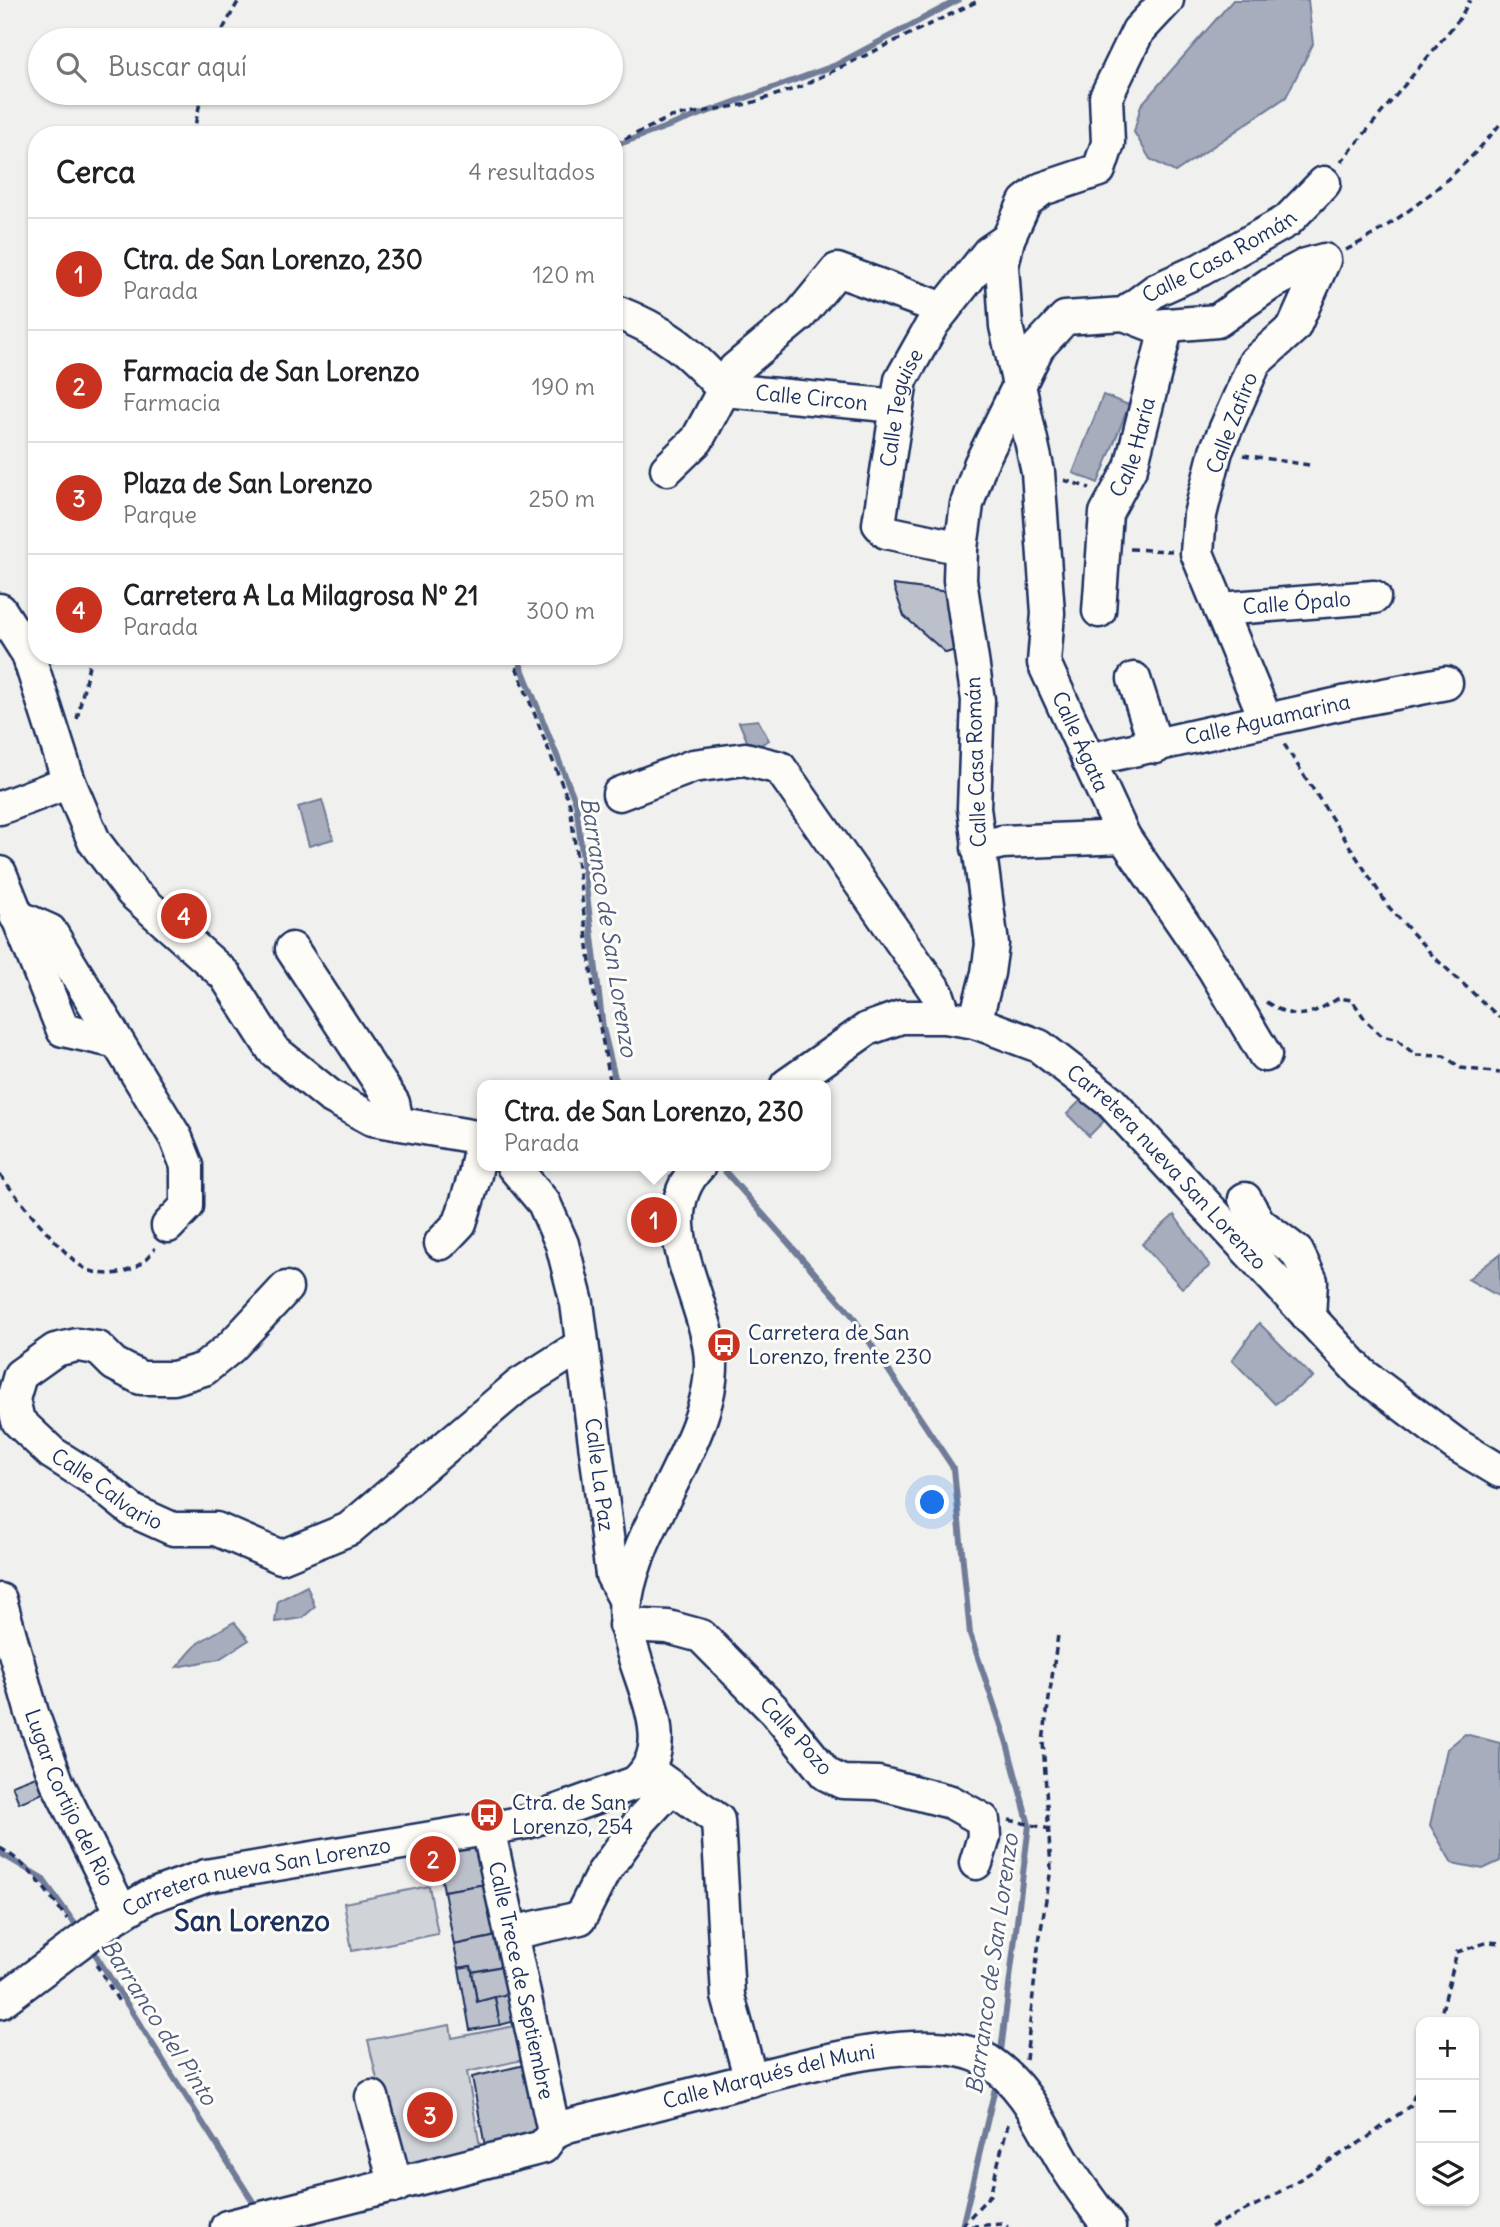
<!DOCTYPE html>
<html lang="es">
<meta charset="utf-8">
<style>
:root{--surface:#fff;--page:#f2f2f2;--text:#202124;--muted:#757577;--line:#e0e0e0;--accent:#c8321e}
body{margin:0;font-family:Delius,sans-serif;background:var(--page);color:var(--text)}
.controls{position:absolute;right:21px;bottom:21px;display:grid;overflow:hidden;border-radius:14px;box-shadow:0 2px 5px #0004}
.controls button{width:63px;height:63px;display:grid;place-items:center;padding:0;border:0;border-bottom:2px solid var(--line);background:var(--surface);color:var(--text);font:35px sans-serif}
.you{position:absolute;left:933px;top:1503px;width:24px;height:24px;margin:-18px;border:5px solid #fff;border-radius:50%;background:#1a73e8;box-shadow:0 0 0 10px #1a73e833}
.badge{display:grid;place-items:center;width:46px;height:46px;border-radius:50%;background:var(--accent);color:#fff;font-size:23px;font-weight:700}
.pin{position:absolute;translate:-50% -50%;border:4px solid #fff;box-shadow:0 2px 7px #0006}
.popup{position:absolute;left:477px;top:1080px;width:354px;height:91px;box-sizing:border-box;display:grid;place-content:center;border-radius:14px;background:var(--surface);filter:drop-shadow(0 2px 5px #0005);font-size:23px;white-space:nowrap;color:var(--muted)}
.popup b{font-size:26px;color:var(--text)}
.popup::after{content:'';position:absolute;left:50%;top:100%;margin-left:-14px;border:14px solid transparent;border-top-color:var(--surface)}
.list{margin:0;padding:0;list-style:none}
h2{display:flex;justify-content:space-between;align-items:center;height:91px;margin:0;padding:0 28px;font-size:30px}
h2 small{font-size:23px;font-weight:400;color:var(--muted)}
.list li{display:grid;grid-template-columns:46px 1fr auto;gap:21px;align-items:center;box-sizing:border-box;height:112px;padding:0 28px;border-top:2px solid var(--line)}
.list b{display:block;font-size:26px;white-space:nowrap}
.list p{margin:0;font-size:23px;white-space:nowrap;color:var(--muted)}
.list em{font-size:23px;font-style:normal;color:var(--muted)}
.icon{flex:none;width:38px;height:38px;fill:none;stroke:currentColor;stroke-width:2;stroke-linecap:round;stroke-linejoin:round}
.map{position:relative;flex:none;width:1500px;height:2227px;overflow:hidden}
.search{position:absolute;background:var(--surface);box-shadow:0 2px 5px #0004;left:28px;top:28px;width:595px;height:77px;display:flex;align-items:center;gap:18px;box-sizing:border-box;padding:0 24px;border-radius:38px;color:var(--muted);font-size:26px}
.panel{position:absolute;background:var(--surface);box-shadow:0 2px 5px #0004;left:28px;top:126px;width:595px;height:539px;border-radius:28px}
.map>svg:first-child{display:block}
</style>
<div class="map">
<svg width="1500" height="2227" viewBox="0 0 1500 2227">
<rect width="100%" height="100%" fill="#f0f0ee"/>
<filter id="ink" filterUnits="userSpaceOnUse"><feTurbulence type="fractalNoise" baseFrequency=".0143" numOctaves="2"/><feDisplacementMap in="SourceGraphic" scale="14" xChannelSelector="R" yChannelSelector="G"/><feConvolveMatrix kernelMatrix="1 2 1 2 8 2 1 2 1" color-interpolation-filters="sRGB"/></filter>
<g filter="url(#ink)">
<g fill="#d0d3d8" stroke="#76819b" stroke-width="2">
<path d="M429,1886L438,1934L352,1951L344,1903Z"/>
<path d="M450,2025L452,2038L520,2025L527,2059L467,2072L482,2158L399,2175L368,2040Z"/>
</g>
<g fill="#a7adbd" stroke="#6f7b97" stroke-width="2">
<path d="M1233,0H1308L1313,44L1286,97L1175,172L1150,159L1134,132L1141,105Z"/>
<path d="M1103,395L1129,405L1098,483L1073,473Z"/>
<path d="M758,720L769,740L751,750L739,722Z"/>
<path d="M322,800L333,839L309,846L298,807Z"/>
<path d="M1082,1099L1104,1121L1089,1136L1067,1114Z"/>
<path d="M1174,1215L1210,1266L1182,1288L1142,1244Z"/>
<path d="M1500,1254V1297L1468,1279Z"/>
<path d="M1259,1323L1313,1377L1275,1404L1232,1360Z"/>
<path d="M307,1586L315,1607L302,1618L275,1622L278,1601Z"/>
<path d="M234,1622L249,1640L219,1659L177,1667L198,1643Z"/>
<path d="M1465,1734L1500,1743V1861L1483,1869L1452,1863L1430,1825L1447,1749Z"/>
</g>
<g fill="none" stroke-linecap="round" stroke-linejoin="round">
<g stroke="#6f7b97" stroke-width="6">
<path d="M614,146L836,65L958,0"/>
<path d="M517,656L576,803L603,1028L615,1078L621,1085"/>
<path d="M716,1166L723,1169L851,1314L954,1469L970,1634L1006,1740L1029,1825L1000,2059"/>
<path d="M0,1853L42,1878L80,1931"/>
<path d="M90,1946L259,2211"/>
<path d="M962,2227L997,2080"/>
</g>
</g>
<g fill="#bbc0ca" stroke="#1b2f5e" stroke-width="2">
<path d="M893,585L949,592L955,650L946,653L904,616Z"/>
<path d="M36,1776L43,1793L19,1803L12,1785Z"/>
<path d="M478,1848L492,1883L444,1891L437,1853Z"/>
<path d="M492,1883L502,1935L454,1945L444,1891Z"/>
<path d="M502,1935L508,1965L472,1972L471,1966L459,1968L454,1945Z"/>
<path d="M508,1965L513,1993L477,2002L472,1972Z"/>
<path d="M471,1966L477,2002L495,1997L500,2025L470,2030L459,1968Z"/>
<path d="M513,1993L519,2020L500,2025L495,1997Z"/>
<path d="M529,2064L541,2126L527,2146L487,2157L472,2077Z"/>
</g>
<g fill="none" stroke-linecap="round" stroke-linejoin="round">
<g stroke="#1b2f5e" stroke-width="37">
<g id="minor">
<path id="s1" d="M1167,0L1138,31L1106,97L1108,143L1099,170L1042,189L1025,202L1008,239L1002,266L1006,326L1038,472L1048,613L1044,663L1124,837L1214,969L1265,1055"/>
<path d="M614,311C665,331 688,350 724,390"/>
<path d="M1124,314L1155,326L1217,321L1270,284L1306,265L1324,260L1294,327L1255,362L1216,451L1200,515L1197,553L1266,720"/>
<path id="s2" d="M724,390L897,406"/>
<path d="M667,469L697,440L735,369L800,315L837,270L944,309"/>
<path id="s3" d="M961,548L886,532L879,524L901,380L933,323L989,252L1008,239"/>
<path id="s4" d="M1220,609L1374,597"/>
<path d="M0,610L28,654L69,782L94,841L132,892L225,975L273,1050L330,1096L372,1119L482,1138"/>
<path id="s5" d="M1099,611L1106,513L1131,467L1167,325"/>
<path d="M1134,679L1156,747"/>
<path id="s6" d="M1088,760L1343,703L1446,683"/>
<path d="M619,794L693,766L745,759L780,768L937,993L945,1017"/>
<path d="M0,808L69,782"/>
<path d="M978,848L1002,842L1124,837"/>
<path d="M0,873L63,1030L117,1042"/>
<path d="M16,916L50,931L176,1138L187,1166V1206L168,1226"/>
<path d="M292,949L393,1103L397,1123"/>
<path id="s7" d="M975,1022L988,973L992,944L974,808L978,700L960,580L961,548L967,504L980,465L1038,347L1065,318L1124,314L1156,290L1200,270L1287,221L1324,183"/>
<path id="s8" d="M787,1085L867,1029L901,1017H945L975,1022L1039,1046L1110,1101L1362,1374L1455,1444L1500,1471"/>
<path id="s9" d="M513,1166L544,1203L562,1244L577,1303L612,1575L626,1601"/>
<path d="M1245,1199L1259,1223L1297,1252L1311,1281L1309,1318"/>
<path d="M441,1243L460,1223L475,1175L482,1138"/>
<path id="s10" d="M286,1288L231,1347L204,1369L174,1378H141L114,1364L98,1348L77,1345L55,1350L20,1375L13,1399L18,1421L52,1453L93,1479L133,1511L173,1529H216L281,1557L349,1529L519,1385L582,1345"/>
<path id="s11" d="M0,1600L32,1713L57,1782L122,1913"/>
<path d="M625,1625L668,1627L701,1636L775,1711L826,1774L842,1782L878,1783L951,1802L983,1820L984,1837L976,1863"/>
<path d="M649,1771L718,1820L728,1996L751,2080"/>
<path id="s12" d="M488,1828L554,2132"/>
<path d="M511,1933L580,1918L603,1873L642,1819L671,1788"/>
<path id="s13" d="M0,2002L103,1925L148,1897L206,1876L527,1822L635,1783C690,1737 617,1659 626,1599C638,1522 713,1436 711,1362C709,1298 646,1221 699,1166"/>
<path d="M372,2097L396,2186"/>
<path id="s14" d="M227,2227L543,2147L554,2132L567,2126C619,2113 671,2100 722,2087C784,2071 931,2025 988,2061C1028,2087 1042,2127 1066,2166C1079,2187 1095,2207 1109,2227"/>
</g>
</g>
<g stroke="#1b2f5e" stroke-width="3.5" stroke-dasharray="7 5" stroke-linecap="butt">
<path d="M217,40L239,0"/>
<path d="M193,135L202,93"/>
<path d="M614,144L671,117L748,104L800,87L980,0"/>
<path d="M1341,162L1460,18L1470,0"/>
<path d="M1346,250C1400,222 1463,172 1500,124"/>
<path d="M1243,455L1309,465"/>
<path d="M1064,480L1090,488"/>
<path d="M1130,549L1172,551"/>
<path d="M512,656L570,805L595,1001L611,1085"/>
<path d="M77,719L91,656"/>
<path d="M1284,744L1388,906L1435,958L1500,1018"/>
<path d="M1266,1002C1297,1022 1309,1016 1339,998L1352,1000L1367,1022L1382,1036L1398,1040L1415,1055L1444,1056L1461,1068L1500,1073"/>
<path d="M0,1175C16,1196 64,1256 84,1268C109,1281 141,1272 155,1248"/>
<path d="M1009,1820L1050,1829"/>
<path d="M0,1848C30,1865 47,1892 67,1919"/>
<path d="M96,1964L121,2005"/>
<path d="M1439,2022L1457,1952L1489,1942L1500,1943"/>
<path d="M1026,2060L1038,1948L1051,1869L1043,1741L1058,1635"/>
<path d="M962,2226L990,2195L1009,2120"/>
<path d="M959,2227L1002,2224L1008,2227"/>
<path d="M1211,2227L1266,2200L1367,2138L1411,2105L1421,2077"/>
</g>
<use href="#minor" stroke="#fdfcf7" stroke-width="32"/>
</g>
</g>
<defs>
<g id="bus-disc" transform="scale(1.75)"><circle r="9.5" fill="#c8321e" stroke="#fdfcf7"/><path d="M-5-6H5V4H4V6H2V4H-2V6H-4V4H-5ZM-3.5-4V0h7V-4ZM-3.5 1.2v1.5H-2V1.2ZM2 1.2v1.5H3.5V1.2Z" fill="#fff"/></g>
</defs>
<g fill-rule="evenodd">
<use href="#bus-disc" x="724" y="1345"/>
<use href="#bus-disc" x="487" y="1815"/>
</g>
<g text-anchor="middle" stroke-width="6" stroke-linejoin="round" paint-order="stroke">
<g font-size="21" fill="#1b2f5e" stroke="#fdfcf7">
<text dy="7" stroke="none"><textPath href="#s7" startOffset="906">Calle Casa Román</textPath></text>
<text dy="7" stroke="none"><textPath href="#s2" startOffset="88">Calle Circon</textPath></text>
<text dy="7" stroke="none"><textPath href="#s3" startOffset="206">Calle Teguise</textPath></text>
<text transform="translate(1232 423) rotate(-69)" y="7">Calle Zafiro</text>
<text dy="7" stroke="none"><textPath href="#s5" startOffset="170">Calle Haría</textPath></text>
<text dy="7" stroke="none"><textPath href="#s4" startOffset="77">Calle Ópalo</textPath></text>
<text dy="7" stroke="none"><textPath href="#s6" startOffset="184">Calle Aguamarina</textPath></text>
<text dy="7" stroke="none"><textPath href="#s1" startOffset="828">Calle Ágata</textPath></text>
<text transform="translate(976 762) rotate(-92)" y="7">Calle Casa Román</text>
<text dy="7" stroke="none"><textPath href="#s8" startOffset="453">Carretera nueva San Lorenzo</textPath></text>
<text dy="7" stroke="none"><textPath href="#s9" startOffset="327">Calle La Paz</textPath></text>
<text dy="7" stroke="none"><textPath href="#s10" startOffset="480">Calle Calvario</textPath></text>
<text transform="translate(796 1736) rotate(48)" y="7">Calle Pozo</text>
<text dy="7" stroke="none"><textPath href="#s11" startOffset="210">Lugar Cortijo del Rio</textPath></text>
<text dy="7" stroke="none"><textPath href="#s13" startOffset="292">Carretera nueva San Lorenzo</textPath></text>
<text dy="7" stroke="none"><textPath href="#s12" startOffset="156">Calle Trece de Septiembre</textPath></text>
<text dy="7" stroke="none"><textPath href="#s14" startOffset="567">Calle Marqués del Muni</textPath></text>
</g>
<g font-size="21" fill="#1b2f5e" stroke="#fdfcf7" text-anchor="start">
<text x="748" y="1340">Carretera de San<tspan x="748" dy="24">Lorenzo, frente 230</tspan></text>
<text x="512" y="1810">Ctra. de San<tspan x="512" dy="24">Lorenzo, 254</tspan></text>
</g>
<g font-size="23" font-style="italic" fill="#4c5b7f" stroke="#fdfcf7">
<text transform="translate(609 927) rotate(81)" y="8">Barranco de San Lorenzo</text>
<text transform="translate(992 1964) rotate(-82)" y="8">Barranco de San Lorenzo</text>
<text transform="translate(159 2022) rotate(57)" y="8">Barranco del Pinto</text>
</g>
<g font-size="28" font-weight="bold" fill="#1b2f5e" stroke="#fdfcf7">
<text x="252" y="1931">San Lorenzo</text>
</g>
</g>
</svg>
<div class="controls">
<button>+</button>
<button>−</button>
<button><svg class="icon" aria-label="layers" viewBox="0 0 24 24"><path d="M12 4l9 5-9 5-9-5zM3 14l9 5 9-5"/></svg></button>
</div>
<div class="you"></div>
<div class="pin badge" style="left:654px;top:1220px">1</div>
<div class="popup"><b>Ctra. de San Lorenzo, 230</b>Parada</div>
<div class="pin badge" style="left:433px;top:1859px">2</div>
<div class="pin badge" style="left:430px;top:2115px">3</div>
<div class="pin badge" style="left:184px;top:916px">4</div>
<div class="search"><svg class="icon" aria-label="search" viewBox="0 0 24 24"><circle cx="10" cy="10" r="6"/><path d="M15 15l6 6"/></svg>Buscar aquí</div>
<section class="panel">
<h2>Cerca<small>4 resultados</small></h2>
<ul class="list">
<li><span class="badge">1</span><div><b>Ctra. de San Lorenzo, 230</b><p>Parada</p></div><em>120 m</em></li>
<li><span class="badge">2</span><div><b>Farmacia de San Lorenzo</b><p>Farmacia</p></div><em>190 m</em></li>
<li><span class="badge">3</span><div><b>Plaza de San Lorenzo</b><p>Parque</p></div><em>250 m</em></li>
<li><span class="badge">4</span><div><b>Carretera A La Milagrosa Nº 21</b><p>Parada</p></div><em>300 m</em></li>
</ul>
</section>
</div>
